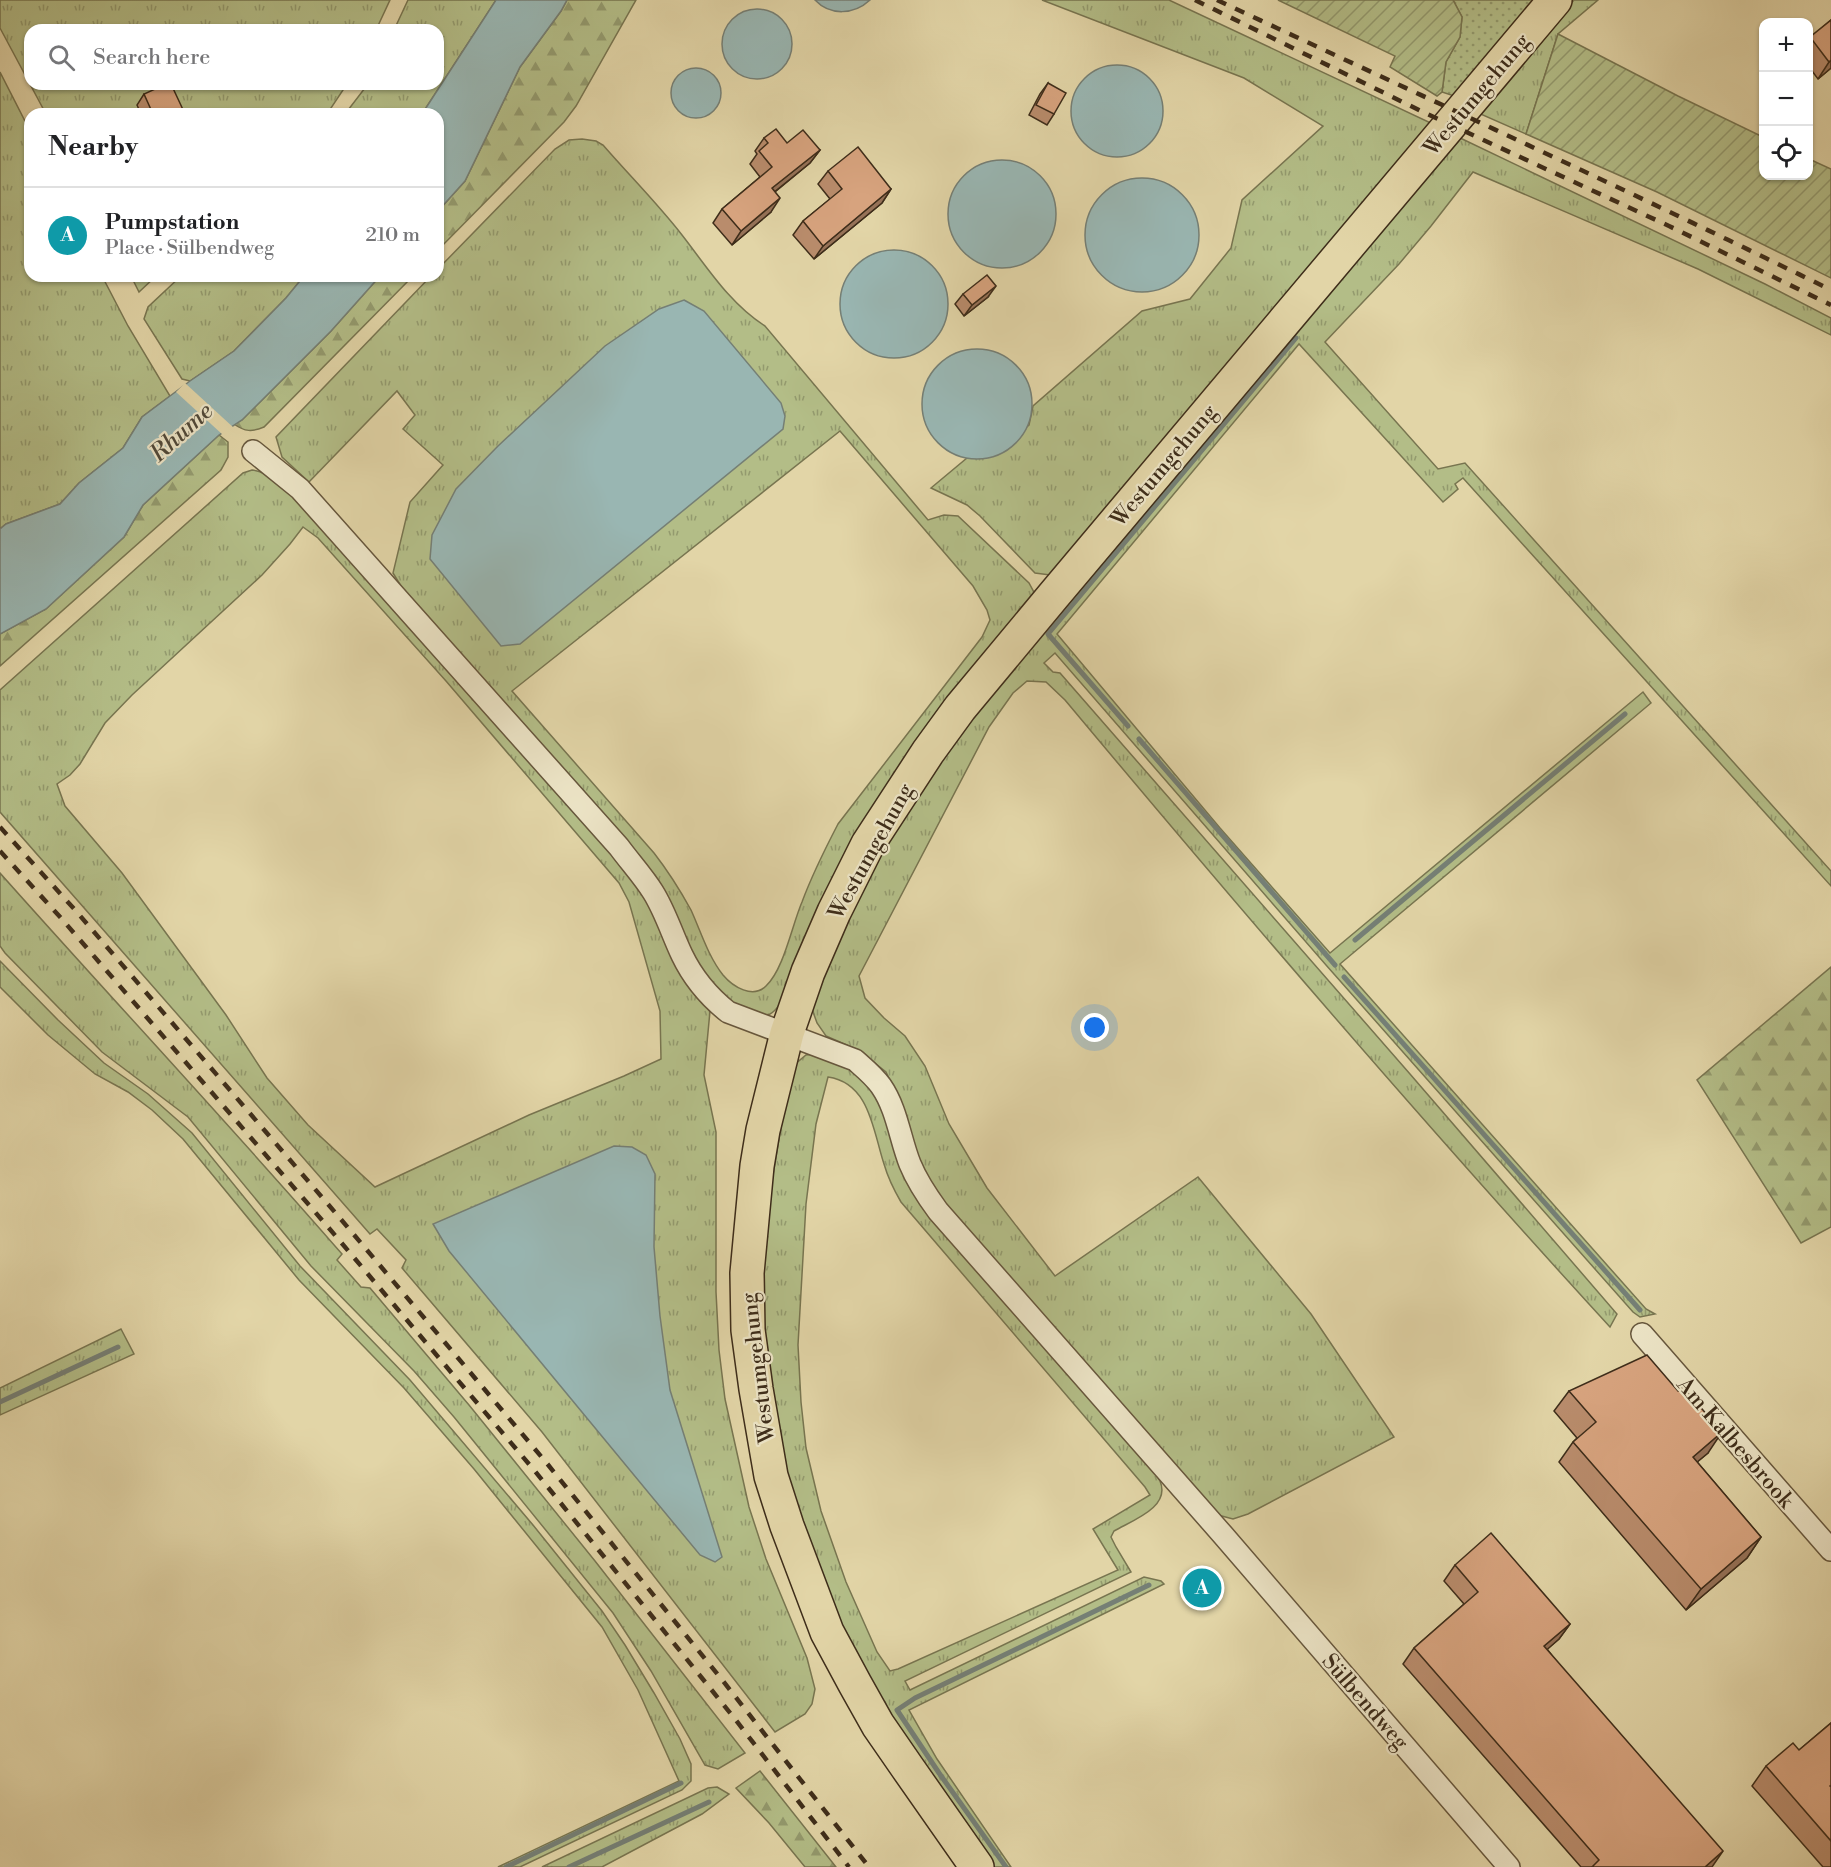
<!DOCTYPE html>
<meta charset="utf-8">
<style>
:root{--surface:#fff;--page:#f6f6f6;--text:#202124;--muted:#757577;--line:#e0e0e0;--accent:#8f2418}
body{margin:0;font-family:"Libre Bodoni",serif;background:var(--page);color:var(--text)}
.controls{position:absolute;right:18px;top:18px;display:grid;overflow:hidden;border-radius:12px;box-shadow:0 2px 4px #0004}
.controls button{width:54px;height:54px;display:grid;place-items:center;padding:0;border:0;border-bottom:2px solid var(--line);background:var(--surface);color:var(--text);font:30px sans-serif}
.you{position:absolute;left:1095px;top:1028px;width:21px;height:21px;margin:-15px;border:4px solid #fff;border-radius:50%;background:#1a73e8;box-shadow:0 0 0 9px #1a73e833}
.badge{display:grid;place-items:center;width:39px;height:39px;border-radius:50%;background:var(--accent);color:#fff;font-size:20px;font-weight:700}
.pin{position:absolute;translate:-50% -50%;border:3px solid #fff;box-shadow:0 2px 6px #0006}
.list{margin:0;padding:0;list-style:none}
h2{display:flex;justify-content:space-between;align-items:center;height:78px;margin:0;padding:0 24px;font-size:26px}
h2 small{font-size:20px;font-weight:400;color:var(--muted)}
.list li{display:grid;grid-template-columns:39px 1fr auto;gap:18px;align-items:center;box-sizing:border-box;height:96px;padding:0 24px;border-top:2px solid var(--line)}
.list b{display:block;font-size:22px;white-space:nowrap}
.list p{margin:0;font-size:20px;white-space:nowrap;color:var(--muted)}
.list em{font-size:20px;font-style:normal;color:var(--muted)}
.icon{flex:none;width:33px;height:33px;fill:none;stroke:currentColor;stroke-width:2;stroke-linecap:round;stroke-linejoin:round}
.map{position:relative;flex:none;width:1831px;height:1867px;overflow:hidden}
.search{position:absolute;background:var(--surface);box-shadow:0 2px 4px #0004;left:24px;top:24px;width:420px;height:66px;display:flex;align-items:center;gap:15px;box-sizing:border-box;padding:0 21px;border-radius:18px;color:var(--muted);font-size:22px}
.panel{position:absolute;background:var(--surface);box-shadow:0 2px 4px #0004;left:24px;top:108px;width:420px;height:174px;border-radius:18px}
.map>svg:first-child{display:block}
</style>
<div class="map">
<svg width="1831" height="1867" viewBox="0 0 1831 1867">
<defs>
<pattern id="grass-tufts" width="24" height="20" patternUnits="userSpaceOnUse" patternTransform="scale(1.5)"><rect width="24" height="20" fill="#b3bd87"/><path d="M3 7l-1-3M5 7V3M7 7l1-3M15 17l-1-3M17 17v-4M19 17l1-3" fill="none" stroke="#939a6e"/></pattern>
<pattern id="forest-firs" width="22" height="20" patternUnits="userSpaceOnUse" patternTransform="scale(1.5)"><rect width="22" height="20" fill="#b3bd87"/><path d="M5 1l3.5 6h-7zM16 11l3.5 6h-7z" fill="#939a6e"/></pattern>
<pattern id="park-dots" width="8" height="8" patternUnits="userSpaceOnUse" patternTransform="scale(1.5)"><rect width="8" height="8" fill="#b3bd87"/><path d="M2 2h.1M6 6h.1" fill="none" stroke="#939a6e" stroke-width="1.8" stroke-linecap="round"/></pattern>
<pattern id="garden-furrows" width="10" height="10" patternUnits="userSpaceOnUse" patternTransform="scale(1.5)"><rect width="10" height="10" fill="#b3bd87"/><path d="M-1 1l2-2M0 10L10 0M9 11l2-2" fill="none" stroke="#939a6e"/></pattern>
</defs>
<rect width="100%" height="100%" fill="#e2d5a7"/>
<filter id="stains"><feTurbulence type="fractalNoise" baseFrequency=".00333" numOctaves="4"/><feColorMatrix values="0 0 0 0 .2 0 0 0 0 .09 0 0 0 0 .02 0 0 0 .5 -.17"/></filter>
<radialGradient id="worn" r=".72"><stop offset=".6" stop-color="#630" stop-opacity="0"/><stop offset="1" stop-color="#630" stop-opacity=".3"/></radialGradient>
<g fill="url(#grass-tufts)" stroke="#787550" stroke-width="1.5" fill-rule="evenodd">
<path d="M0,0H390L376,30H30V84H347L327,114H46L0,28Z"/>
<path d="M408,0H496L422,114H345L368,84H438V30H394Z"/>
<path d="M1042,0H1169L1435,125L1050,575L1035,573L980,516L967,505L931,488L967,458H986L1029,425L1033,406L1142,311L1190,299L1231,248L1242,200L1323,126L1244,78Z"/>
<path d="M1574,0H1598L1558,34L1526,134L1476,112Z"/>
<path d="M0,72L30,131V276H102L128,326L170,396L142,417L123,448L79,483L60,504L6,524L0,529Z"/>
<path d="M1456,136L1765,284L1831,318V335L1698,269L1473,172L1431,226L1399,264L1325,342L1438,469L1465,463L1831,871V886L1463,478L1455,484L1458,489L1443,502L1299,344L1057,634L1220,828L1330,953L1643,692L1651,703L1340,964L1646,1309L1655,1314L1640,1317L1633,1312L1326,965L1055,653L1044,663L1053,672L1060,673L1410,1074L1617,1314L1610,1327C1423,1123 1243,913 1065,700L1046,682L1027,681L1013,693L989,727L859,976L865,998L884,1018L905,1036L925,1066L949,1124L987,1188L1055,1276L1198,1177L1311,1314L1394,1437L1248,1514L1233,1519L1218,1515L948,1207L934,1189L916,1154L894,1089L886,1072L858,1050L826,1036L817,1023L812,1009L820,985L857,898L906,804L946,745Z"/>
<path d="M582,139L596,141L603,145C629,175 658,204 682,235C707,267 730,304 765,326L928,520L944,515L958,516L1029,583L1036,596L783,1000C779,1005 776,1011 770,1014C756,1020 725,1000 714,991C704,980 696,963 689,950L404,591L393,573L410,502L443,465L403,429L415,415L397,391L309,482L282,457L276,437L431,276H438V269L555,149L569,140ZM840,431L973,586L987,610L990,620L982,637L838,824C825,849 812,875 802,902C792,925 784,969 766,986C753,999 733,987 723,975C708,956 701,932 691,910C680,890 668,871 654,853L512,691Z"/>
<path d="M131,276H156L139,292Z"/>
<path d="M181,276H304L286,298L234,351L190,381L182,379L144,319L148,307Z"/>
<path d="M252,470C272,472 289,494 303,507L621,863C632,880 646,896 655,914C675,951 677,981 710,1011L704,1075L716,1132V1292L719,1350L725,1399L749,1507L766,1559L807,1658L815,1689L812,1704L805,1714L775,1732L542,1432L402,1268L406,1260L377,1229L370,1234L0,812V690L243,473ZM303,527L318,538L446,681L619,883L629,902L660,1011L661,1059L624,1076L529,1115L375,1187L308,1125L267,1078L226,1015L122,873L65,806L57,784L70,775L80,764L105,723L132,695L262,575L290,544Z"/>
<path d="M0,873C113,1000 230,1125 342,1254L337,1260L361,1287L370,1288L469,1405L595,1561L745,1753L718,1769L705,1765L651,1671L613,1613L454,1417L414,1371L311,1266L188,1117L102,1052L5,953L0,946Z"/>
<path d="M0,961L58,1020L104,1063L148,1094L192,1133L300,1266L410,1380L533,1525L602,1611L625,1645L654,1693L680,1739L691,1764V1781L682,1790L520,1867H498L679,1781L638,1690L602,1627L474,1469L404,1388L299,1280L183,1139L152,1110L128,1092L95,1074L48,1035L0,987Z"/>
<path d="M814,1054C828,1060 846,1064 857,1073C884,1094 890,1135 900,1166L1147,1461C1152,1467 1157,1474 1160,1481C1171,1507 1133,1520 1114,1531L1111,1537L1116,1547L1131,1572L905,1681L910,1690L1144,1577L1161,1581L1164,1584L909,1710L937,1759L1011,1867H990L856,1661L783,1475L759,1301L768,1205L783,1115L794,1065L806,1055ZM828,1077C870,1083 873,1131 884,1164C888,1178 894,1190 901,1202L1145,1487L1150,1495L1093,1529L1118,1570L898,1669L890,1671L877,1652L846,1582L821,1511L806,1448L801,1402L798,1345L806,1204L816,1124Z"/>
<path d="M121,1329L134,1354L0,1415V1388Z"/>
<path d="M717,1787L729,1794L702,1814L602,1867H542L708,1788Z"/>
</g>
<g fill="url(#forest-firs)" stroke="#787550" stroke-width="1.5">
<path d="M567,0H636L576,106L564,122L438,250V211L465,181L520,67L561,11Z"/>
<path d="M380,276H413L264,427C252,432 245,432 234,424L242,420L331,331Z"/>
<path d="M219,435L228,442V457L221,470L0,666V634L46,609L124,537L143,505Z"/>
<path d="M1831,967V1227L1801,1243L1697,1080Z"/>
<path d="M760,1771L836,1867H805L769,1823L736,1788Z"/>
</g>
<path fill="url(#park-dots)" stroke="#787550" stroke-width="1.5" d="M1453,0H1537L1454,96L1442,92L1446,62L1460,37L1462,17Z"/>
<g fill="url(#garden-furrows)" stroke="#787550" stroke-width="1.5">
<path d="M1278,0H1453L1462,17L1460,37L1446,62L1442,92L1437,96L1390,67L1395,56Z"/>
<path d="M1558,34L1678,96L1763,137L1764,176H1808L1809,159L1831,169V278L1657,192L1526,134Z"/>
</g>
<g fill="#99b6b2" stroke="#757f75" stroke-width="1.5">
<path d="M496,0H567L561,11L520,67L465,181L438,211V114H422Z"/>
<path d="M815,0H870C854,15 830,16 815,0Z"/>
<circle cx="757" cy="44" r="35"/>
<circle cx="1117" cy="111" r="46"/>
<circle cx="696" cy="93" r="25"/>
<circle cx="1002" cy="214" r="54"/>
<circle cx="1142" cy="235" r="57"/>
<circle cx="894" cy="304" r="54"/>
<path d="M304,276H380L331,331L242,420L219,435L143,505L124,537L46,609L0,634V529L6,524L60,504L79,483L123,448L142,417L190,381L234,351L286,298Z"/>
<path d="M684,300L704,311L781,403L785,416L783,429L520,644L501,646L430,559L432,535L456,489L498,446L605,346L659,309Z"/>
<circle cx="977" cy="404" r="55"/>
<path d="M614,1146L632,1147L646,1155L655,1174L654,1247L660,1316L670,1390L722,1557L715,1562L700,1555L449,1251L433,1224Z"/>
</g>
<path fill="#e2d5a7" d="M185,383L234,428L223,435L176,392Z"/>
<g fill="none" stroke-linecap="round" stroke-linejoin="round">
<g stroke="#757f75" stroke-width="5">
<path d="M1128,726L1048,634L1296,338"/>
<path d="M1139,739L1335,965"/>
<path d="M1355,940L1625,714"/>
<path d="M1344,977L1640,1310"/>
<path d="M0,1402L118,1347"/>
<path d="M506,1867L681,1783"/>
<path d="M569,1867L709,1802"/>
<path d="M1006,1867L939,1773L897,1710L915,1698L1149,1585"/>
</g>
<g stroke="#67573d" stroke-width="24">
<g id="minor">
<path d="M253,451L300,489L619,847C630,862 643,876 653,892C665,911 672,934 682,955C693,978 708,996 728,1012L855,1060C864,1068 874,1076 881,1086C897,1109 900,1139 910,1164C917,1181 927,1196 938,1211L1223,1535L1509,1867"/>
<path d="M1642,1334L1831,1550"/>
</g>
</g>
<g stroke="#3e2d1a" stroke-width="36">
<path id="primary" d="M977,1867L907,1767L878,1725L855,1684L827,1632L787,1526L771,1476L756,1389L748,1330L747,1273L757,1166L763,1130L787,1033L808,972L834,912L868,844L928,752L960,708L1054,595L1555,0"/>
</g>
<use href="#minor" stroke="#ece4c6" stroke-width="21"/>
<use href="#primary" stroke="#e2d5a7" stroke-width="33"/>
<g stroke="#3e2d1a" stroke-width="4.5" stroke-dasharray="10 10" stroke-linecap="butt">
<path d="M1195,0L1423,112L1669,226L1831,305"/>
<path d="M1217,0C1422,96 1628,190 1831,290"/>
<path d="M0,827L76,911L339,1217L545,1461L723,1681L869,1867"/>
<path d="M0,851L61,918L328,1227L534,1470L735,1719L849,1867"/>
</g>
</g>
<g fill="#b98c6c" stroke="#3e2d1a" stroke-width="1.5">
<path d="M1831,20V68L1818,79L1809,67V39Z"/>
<path d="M1048,83L1054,114L1047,125L1029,115L1040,94Z"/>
<path d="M144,94L185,114H141L137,105Z"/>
<path d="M764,138L820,150L810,163L775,192L771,212L732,245L713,223L722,209L760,177L750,164L757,154L755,151Z"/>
<path d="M828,171L891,189L882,203L814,259L793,235L803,221L830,199L818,184Z"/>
<path d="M963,294L988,297L964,316L955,304Z"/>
<path d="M1569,1391L1708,1453L1697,1462L1761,1537L1747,1558L1686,1610L1559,1462L1573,1442L1577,1438L1554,1411Z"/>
<path d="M1455,1565L1570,1624L1559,1639L1547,1649L1712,1867H1581L1403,1664L1414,1648L1464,1604L1444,1581Z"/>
<path d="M1193,1580L1219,1585L1215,1591L1196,1600L1189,1585Z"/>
<path d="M1831,1723V1867H1823L1752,1786L1766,1766L1799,1750Z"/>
</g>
<g fill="#967258" stroke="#3e2d1a" stroke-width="1.5">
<path d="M1831,60V68L1818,79L1829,62Z"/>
<path d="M820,150L810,163L762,202L772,188Z"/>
<path d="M891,189L882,203L814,259L823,246Z"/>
<path d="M780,198L771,212L732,245L741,231Z"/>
<path d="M996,286L988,297L964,316L972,305Z"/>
<path d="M1722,1432L1708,1453L1678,1478L1693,1457Z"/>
<path d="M1761,1537L1747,1558L1686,1610L1701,1589Z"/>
<path d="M1219,1585L1215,1591L1196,1600L1200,1594Z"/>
<path d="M1570,1624L1559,1639L1533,1662L1544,1646Z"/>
<path d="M1723,1851L1712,1867H1705Z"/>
</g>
<g fill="#d7a37e" stroke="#3e2d1a" stroke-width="1.5">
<path d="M1831,20V60L1829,62L1810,37Z"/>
<path d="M1048,83L1066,93L1054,114L1036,105Z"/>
<path d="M166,84H171L185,114H153L144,94Z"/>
<path d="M776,129L787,143L803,130L820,150L772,188L780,198L741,231L722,209L772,167L759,151L768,143L764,138Z"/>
<path d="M858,147L891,189L823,246L803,221L842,189L828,171Z"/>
<path d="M987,275L996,286L972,305L963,294Z"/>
<path d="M1647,1355L1678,1391L1683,1387L1722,1432L1693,1457L1761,1537L1701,1589L1573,1442L1596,1422L1569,1391Z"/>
<path d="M1491,1533L1570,1624L1544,1646L1723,1851L1705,1867H1592L1599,1860L1414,1648L1478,1592L1455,1565Z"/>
<path d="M1212,1571L1219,1585L1200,1594L1193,1580Z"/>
<path d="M1831,1723V1785L1830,1786L1831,1787V1841L1766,1766L1793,1743L1799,1750Z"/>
</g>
<g text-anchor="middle" stroke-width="4.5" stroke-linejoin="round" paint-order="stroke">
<g font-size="22" fill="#3e2d1a" stroke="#ece4c6">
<text transform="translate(1476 94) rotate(-50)" y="8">Westumgehung</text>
<text transform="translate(1163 465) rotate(-50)" y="8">Westumgehung</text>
<text transform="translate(870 851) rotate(-61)" y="8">Westumgehung</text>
<text transform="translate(757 1368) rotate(-97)" y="8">Westumgehung</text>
<text transform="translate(1736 1442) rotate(49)" y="8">Am Kalbesbrook</text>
<text transform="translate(1366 1701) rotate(49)" y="8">Sülbendweg</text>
</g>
<g font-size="24" font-style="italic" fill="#504838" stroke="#ece4c6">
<text transform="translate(181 432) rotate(-42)" y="8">Rhume</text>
</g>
</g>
<rect width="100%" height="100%" filter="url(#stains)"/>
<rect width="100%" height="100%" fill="url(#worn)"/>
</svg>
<div class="controls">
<button>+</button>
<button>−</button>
<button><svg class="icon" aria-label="locate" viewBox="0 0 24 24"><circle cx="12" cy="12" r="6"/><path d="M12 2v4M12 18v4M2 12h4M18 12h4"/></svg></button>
</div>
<div class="you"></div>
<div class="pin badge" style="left:1202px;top:1588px;background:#0f9aa8">A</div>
<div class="search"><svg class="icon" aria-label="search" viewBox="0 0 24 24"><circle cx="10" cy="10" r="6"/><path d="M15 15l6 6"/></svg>Search here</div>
<section class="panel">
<h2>Nearby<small></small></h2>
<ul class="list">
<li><span class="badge" style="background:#0f9aa8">A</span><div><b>Pumpstation</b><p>Place · Sülbendweg</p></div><em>210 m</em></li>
</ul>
</section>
</div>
